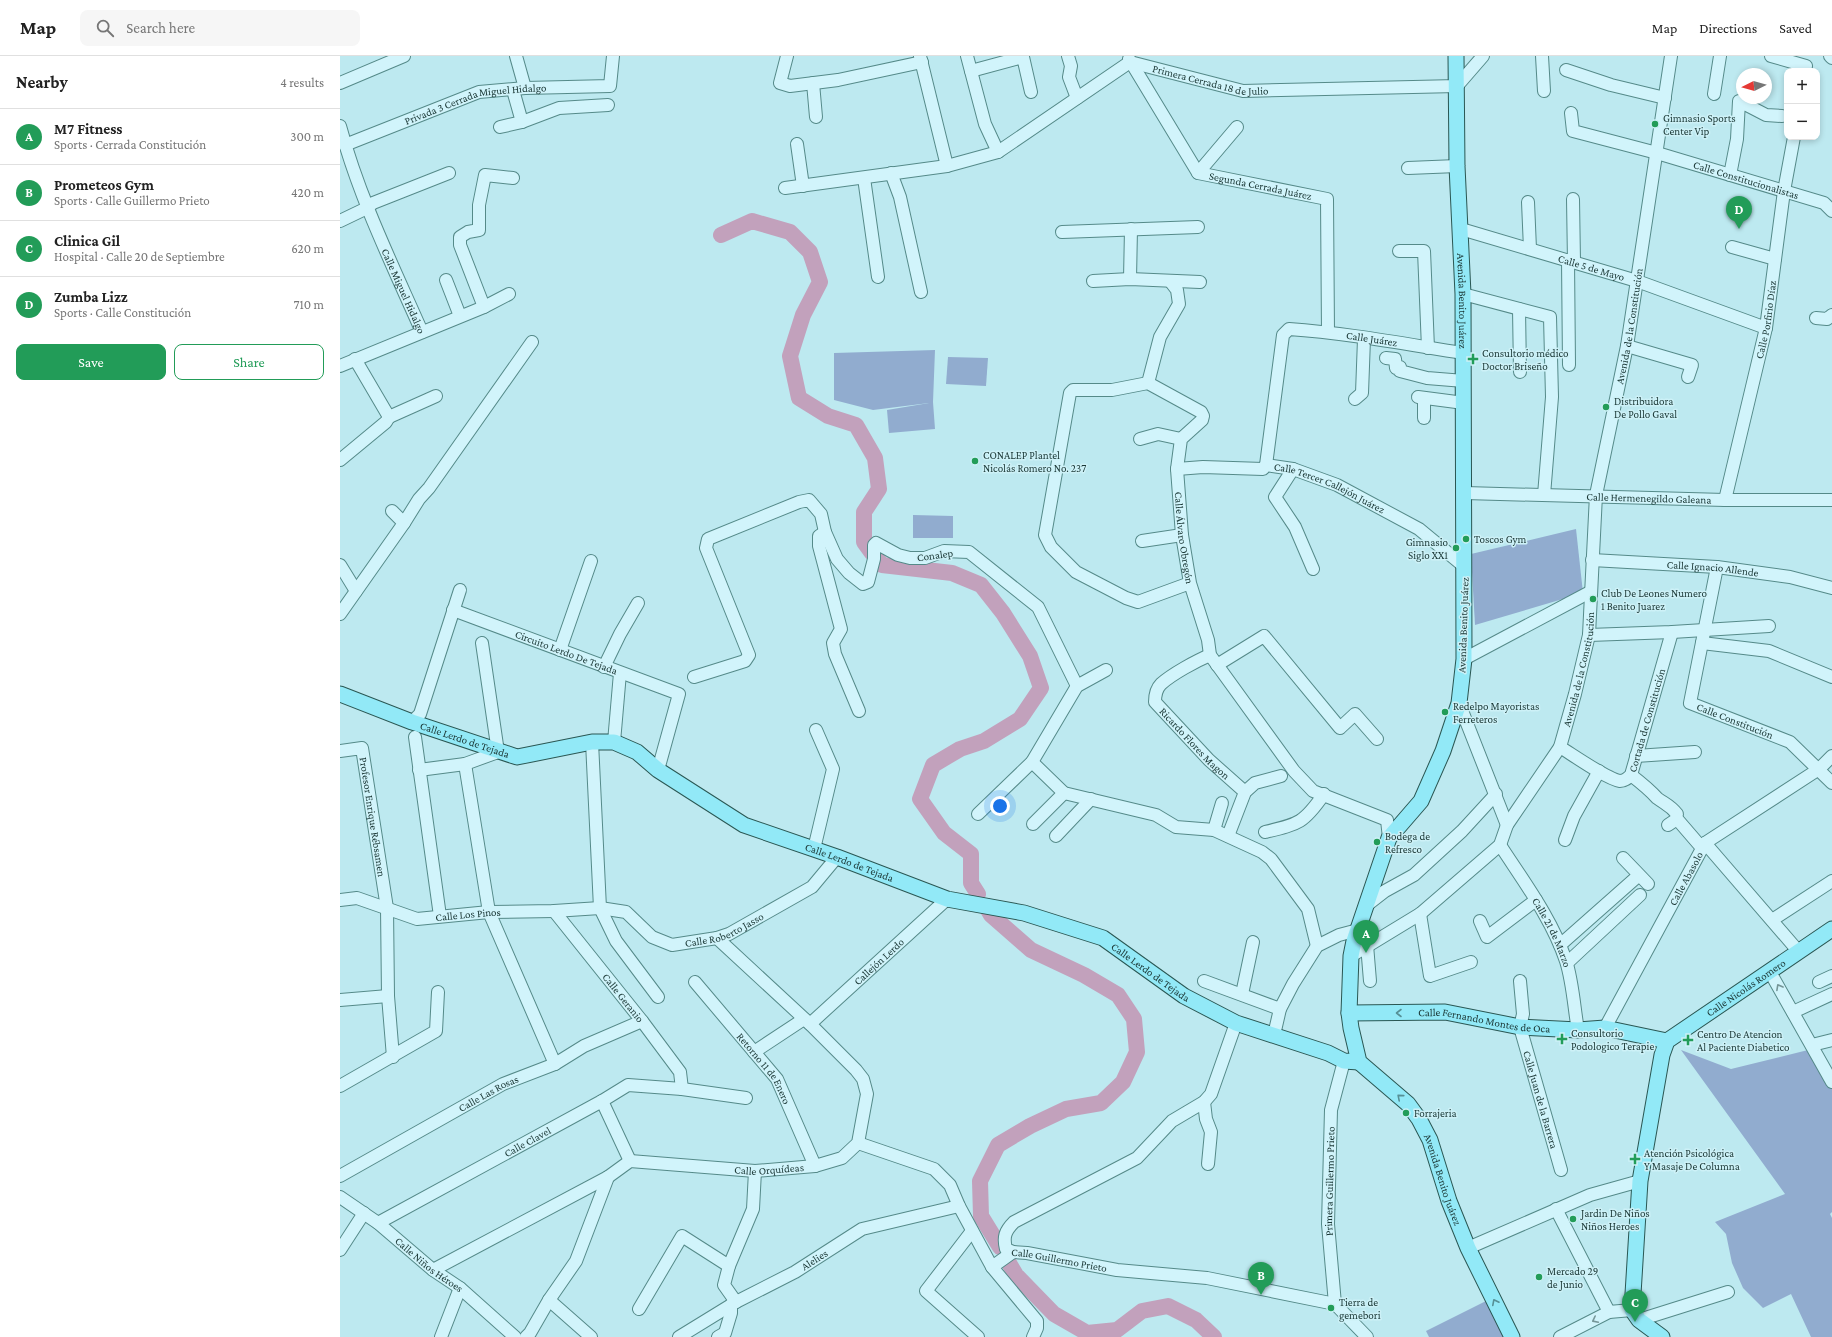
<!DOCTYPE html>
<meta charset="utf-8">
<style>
:root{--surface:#fff;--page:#f6f6f6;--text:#222;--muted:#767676;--line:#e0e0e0;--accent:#229c58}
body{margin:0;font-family:"Crimson Pro",serif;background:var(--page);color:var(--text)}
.controls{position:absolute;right:12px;top:12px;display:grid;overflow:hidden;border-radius:8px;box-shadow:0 2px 6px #0003}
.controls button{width:36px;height:36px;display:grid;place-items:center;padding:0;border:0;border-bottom:1px solid var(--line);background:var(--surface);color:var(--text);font:20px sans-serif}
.compass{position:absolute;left:1396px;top:12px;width:36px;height:36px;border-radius:50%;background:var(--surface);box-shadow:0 2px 6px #0003;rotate:265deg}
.you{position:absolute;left:660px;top:750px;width:14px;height:14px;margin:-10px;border:3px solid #fff;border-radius:50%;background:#1a73e8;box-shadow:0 0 0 6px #1a73e833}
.badge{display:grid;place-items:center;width:26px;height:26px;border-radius:50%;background:var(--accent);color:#fff;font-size:13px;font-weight:700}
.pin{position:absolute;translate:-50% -33px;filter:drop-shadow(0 1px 2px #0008)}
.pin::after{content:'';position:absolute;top:21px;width:14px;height:12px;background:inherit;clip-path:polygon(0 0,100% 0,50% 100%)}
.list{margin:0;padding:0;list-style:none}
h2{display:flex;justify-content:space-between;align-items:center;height:52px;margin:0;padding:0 16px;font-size:17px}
h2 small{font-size:13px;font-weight:400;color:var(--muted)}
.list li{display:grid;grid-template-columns:26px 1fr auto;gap:12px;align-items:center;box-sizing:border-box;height:56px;padding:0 16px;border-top:1px solid var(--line)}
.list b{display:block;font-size:15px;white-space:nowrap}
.list p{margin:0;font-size:13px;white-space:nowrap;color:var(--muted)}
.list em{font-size:13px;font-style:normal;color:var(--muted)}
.actions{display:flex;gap:8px;padding:12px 16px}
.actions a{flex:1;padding:9px 0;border:1px solid var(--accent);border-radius:8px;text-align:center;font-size:14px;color:var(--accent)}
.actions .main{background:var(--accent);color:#fff}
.icon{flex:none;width:22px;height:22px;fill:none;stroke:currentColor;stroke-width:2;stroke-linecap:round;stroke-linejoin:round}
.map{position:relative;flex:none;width:1492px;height:1281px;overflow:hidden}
header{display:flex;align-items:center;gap:24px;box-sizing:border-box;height:56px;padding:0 20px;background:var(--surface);border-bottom:1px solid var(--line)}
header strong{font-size:19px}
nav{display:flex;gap:22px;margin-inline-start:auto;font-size:14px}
.search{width:280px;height:36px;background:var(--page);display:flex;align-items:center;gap:10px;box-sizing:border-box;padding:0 14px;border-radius:8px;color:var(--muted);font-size:15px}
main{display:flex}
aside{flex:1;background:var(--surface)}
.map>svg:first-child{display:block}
</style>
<header>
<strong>Map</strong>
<div class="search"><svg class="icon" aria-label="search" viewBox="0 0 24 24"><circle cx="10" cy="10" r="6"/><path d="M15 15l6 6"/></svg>Search here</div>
<nav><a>Map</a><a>Directions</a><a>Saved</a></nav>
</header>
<main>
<aside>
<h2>Nearby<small>4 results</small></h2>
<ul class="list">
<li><span class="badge">A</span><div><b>M7 Fitness</b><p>Sports · Cerrada Constitución</p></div><em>300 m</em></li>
<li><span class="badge">B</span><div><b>Prometeos Gym</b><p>Sports · Calle Guillermo Prieto</p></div><em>420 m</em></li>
<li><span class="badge">C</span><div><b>Clinica Gil</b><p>Hospital · Calle 20 de Septiembre</p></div><em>620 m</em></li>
<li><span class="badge">D</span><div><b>Zumba Lizz</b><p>Sports · Calle Constitución</p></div><em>710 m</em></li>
</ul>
<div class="actions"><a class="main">Save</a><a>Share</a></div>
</aside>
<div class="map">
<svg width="1492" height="1281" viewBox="0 0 1492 1281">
<rect width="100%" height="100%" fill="#bde9f0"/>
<g fill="#91accf">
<path d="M595,294L593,346L595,373L549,377L547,354L589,347L533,354L494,344V297Z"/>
<path d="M608,301L648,302L646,330L606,328Z"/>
<path d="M573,459L613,460V482H573Z"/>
<path d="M1236,473L1243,537L1135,569L1131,498Z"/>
<path d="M1341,994L1391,1013L1468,994L1492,1032V1156L1490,1158L1492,1162V1281H1471L1451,1238L1423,1252L1403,1232L1392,1207L1386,1178L1375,1166L1445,1138Z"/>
<path d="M1146,1245L1164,1281H1089L1086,1275Z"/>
</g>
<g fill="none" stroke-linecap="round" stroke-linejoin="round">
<g stroke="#c2a1bc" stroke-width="16">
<path d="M381,179L412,165L450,176L470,196L480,226L463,259L450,300L459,342L488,360L516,369L535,402L539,433L524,456V486L532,497"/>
<path d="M535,500L542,509L612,517L641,529L663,557L690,600L701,632L680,663L644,685L620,693L593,709L580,743L604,777L631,798V827L638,838"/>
<path d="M647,852L651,859L691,894L744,919L778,939L794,963L797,996L783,1026L761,1047L726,1053L690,1070L658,1089L640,1125L641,1160L660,1191"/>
<path d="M666,1202L676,1219L714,1258L747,1277L777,1274L802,1255L828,1250L856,1264L874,1281"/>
</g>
<g stroke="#558a89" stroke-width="14">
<g id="minor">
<path d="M176,0L185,32"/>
<path d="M447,0L440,27L450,30L498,24L582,6"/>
<path d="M580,0L607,110"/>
<path d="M627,0L645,68L658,96"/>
<path d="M728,0L731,10L729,21L737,42"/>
<path d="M1202,0L1204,35"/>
<path d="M1431,0L1466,10"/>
<path d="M1490,0L1492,2"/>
<path id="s1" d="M789,3L858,117L987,143L988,276"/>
<path d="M1226,14L1271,29L1325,42"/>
<path d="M631,15L683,1L691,36"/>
<path d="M0,27L64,0"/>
<path d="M473,27L476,61"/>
<path d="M173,34L182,66"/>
<path d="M1374,38L1380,0"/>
<path id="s2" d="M1231,57L1233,75L1317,97L1484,147L1492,155"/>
<path id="s3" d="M0,70C19,141 52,208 82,276"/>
<path d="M160,71L182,66L219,52L268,49"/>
<path d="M457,88L463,130"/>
<path id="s4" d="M5,89L139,36L185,32L270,30L273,0"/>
<path d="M1068,112L1117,110"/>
<path d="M551,117L560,141L581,236"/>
<path d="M858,117L897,71"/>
<path d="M1390,119L1397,83L1399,45L1426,59L1442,60"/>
<path d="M524,122L538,221"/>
<path id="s5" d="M445,132L607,110L658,96L790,6L903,35L1117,30L1143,0"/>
<path d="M1233,143L1234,206"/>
<path d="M1188,146L1190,193"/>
<path d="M0,165L27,152L33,147L109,117"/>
<path id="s6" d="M1121,173L1297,225L1426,272"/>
<path d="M722,176L858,171"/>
<path d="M1392,191L1435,203"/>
<path d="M1059,195H1084L1088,292"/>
<path d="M1228,204L1229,309"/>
<path d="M790,223L791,173"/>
<path d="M106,224L120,260"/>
<path d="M753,225L790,223L860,226"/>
<path d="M1123,238L1210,261L1212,341L1204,439"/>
<path d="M144,251L120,189V181L128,176L139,174V149L145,119L173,122"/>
<path d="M1179,253L1180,316"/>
<path d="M1476,262L1487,263L1492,259"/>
<path d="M1287,290L1352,309L1348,321"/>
<path d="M1046,302L1055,303L1056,312L1060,311V315L1087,322L1124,325"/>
<path d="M15,303L49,361"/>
<path d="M0,310L144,251L169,238"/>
<path d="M808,327L820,281L839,248L837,234L830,225"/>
<path d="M1078,341L1124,347"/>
<path d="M1015,343L1022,337L1024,283"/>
<path d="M49,361L96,340"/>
<path d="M1084,362V342"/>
<path d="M800,383L818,378L841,383"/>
<path d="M0,404L46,366L49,361"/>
<path id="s7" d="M926,409L943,279L949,273C1007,277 1065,288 1123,297"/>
<path id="s8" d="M837,413L863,411L923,413L926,409L953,413L997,429L1079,473L1125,511"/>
<path d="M953,413L935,441L955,471L973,513"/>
<path id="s9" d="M1125,437L1385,444H1492"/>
<path id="s10" d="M1385,444L1426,272L1444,135L1454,81"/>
<path d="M64,467L79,443L89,432L192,286"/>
<path d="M485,476L479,480V490L501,573L493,587L495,598L519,655"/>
<path d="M802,485L842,479"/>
<path id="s11" d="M1252,504L1377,511L1450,521L1492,532"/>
<path d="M0,509L16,535"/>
<path id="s12" d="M1377,511L1350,647L1450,686L1492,727"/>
<path id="s13" d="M850,527L798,546L786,542L736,516L711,491L705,479L730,337L733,334H772L808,327L861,356L863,360L862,364L841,383L837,413L842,479L850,527L868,584L870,599L954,715L973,735L1047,764L1049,782"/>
<path id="s14" d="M113,554L339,638L318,714"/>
<path d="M0,558L64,467L52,455"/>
<path d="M1249,579L1332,576L1429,570"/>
<path d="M1362,587L1429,595L1492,621"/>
<path d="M220,594L251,505"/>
<path id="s15" d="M870,599C856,605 832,618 821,628C816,633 815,639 815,646L869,704L905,736"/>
<path d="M1124,603L1250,536"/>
<path d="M877,609L924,580L1000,672L1015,658L1037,683"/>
<path d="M264,611L280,578L298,547"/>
<path d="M354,621L405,605L409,599L366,492L368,483L459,446L469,444L481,458L485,476L497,503L509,517L523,528L528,526L534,503V489L536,487L558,499L570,502H585L604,495L629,496L698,551L737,630"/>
<path d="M1119,647L1167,769"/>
<path d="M72,666L80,658L120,534"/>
<path d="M75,681L100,860"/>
<path d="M252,686L260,852L276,885L318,941"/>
<path d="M274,686L280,617"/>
<path id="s16" d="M1220,691C1233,699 1267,723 1280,725C1285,725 1288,722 1291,719L1332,576"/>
<path id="s17" d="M0,695L22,692L47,852L48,940L53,1001"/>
<path d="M1296,700L1355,696"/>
<path d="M692,706L724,737L816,759L836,771L874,774L922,796L931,803L968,853L977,890"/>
<path d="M125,708L149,856L215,1008"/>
<path d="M79,714L125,708L158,696L142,587"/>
<path d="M1291,719C1300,726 1309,733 1317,742C1325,748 1330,749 1337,758"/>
<path d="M638,758L692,706L737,630L766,614"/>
<path d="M693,768L724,737"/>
<path d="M1328,769L1337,763L1362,792"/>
<path d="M874,774L882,747"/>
<path d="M925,776C959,768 964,767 984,738"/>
<path d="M716,780L751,743"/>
<path d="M888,780L905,736L915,727L941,720"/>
<path d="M1225,784L1234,760L1259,715"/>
<path d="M1365,787L1459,896"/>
<path id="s18" d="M1160,789C1184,826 1212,863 1226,905C1233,927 1234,952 1238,974"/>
<path d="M474,793L493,713L476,674"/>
<path d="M1283,802L1308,828"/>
<path id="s19" d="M0,844L17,842L77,863L149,856L214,855L260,852L286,856L312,881L332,889L377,882L389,878L472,831L497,801"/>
<path d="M1027,849L1045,835L1074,819L1122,775L1156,738"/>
<path id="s20" d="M214,855L302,965L340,1016L342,1033"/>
<path d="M1080,858L1090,920L1131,906"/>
<path d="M1432,864L1492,825"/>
<path d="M1140,865L1147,881L1196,844"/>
<path d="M1027,889L1030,925"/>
<path d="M1220,889L1298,820"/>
<path id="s21" d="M1011,900L1080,858L1160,789L1167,769L1220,691L1235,638L1249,579L1256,439L1287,290L1331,0"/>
<path d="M1227,907L1300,839"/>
<path d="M1430,916L1492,1026"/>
<path d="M864,925L940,953"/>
<path id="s22" d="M1180,925L1183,958L1180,971L1221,1114"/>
<path id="s23" d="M355,926L437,1023L475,1110"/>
<path d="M1479,926L1492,920"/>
<path d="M902,938L913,886"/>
<path d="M0,944L48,940"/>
<path d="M1453,956L1492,938"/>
<path id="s24" d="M896,967L871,1038L864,1046L832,1065L797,1102L674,1166C665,1175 663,1181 666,1193L673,1196L687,1197L777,1214L867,1222L995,1248L1027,1281"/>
<path id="s25" d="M470,968L607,843"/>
<path id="s26" d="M1265,972L1365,787L1479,713L1492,700"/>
<path d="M934,979L940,953L953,928L977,890L999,879L1018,874"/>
<path d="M1472,989L1492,984"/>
<path d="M414,996L464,963"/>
<path d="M0,1030L96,975L98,936"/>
<path d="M262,1045L290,1105"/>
<path d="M864,1046L866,1063L871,1076L868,1108"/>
<path d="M518,1087L594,1113L610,1129L619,1150L652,1211L697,1265V1272L693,1281"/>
<path id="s27" d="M0,1120L163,1028L215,1008L244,990L302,965"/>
<path id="s28" d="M0,1141L38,1167L93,1214L120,1232L175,1281"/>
<path d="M1216,1153L1269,1256"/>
<path id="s29" d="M38,1167L262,1045L288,1029L342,1033L406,1042"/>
<path d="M632,1175L586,1235L638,1281"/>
<path d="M1128,1192L1250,1139L1300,1125"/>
<path d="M0,1194L24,1157"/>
<path d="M652,1211L673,1196"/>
<path id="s30" d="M93,1214L268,1121L290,1105L415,1115L475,1110L502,1102L518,1087L527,1038L523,1023L516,1014L470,968L377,882"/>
<path d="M209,1244L251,1281"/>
<path d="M396,1246L384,1229L389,1210L413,1153L415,1115"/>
<path id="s31" d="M995,1248L988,1168L991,1054L1004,1005"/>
<path d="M299,1253L342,1180L389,1210"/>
<path d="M1299,1264L1388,1236"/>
<path d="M101,1281L120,1232"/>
<path d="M186,1281L190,1277L209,1244L236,1205L268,1121"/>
<path id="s32" d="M339,1281L396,1246L455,1216L522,1173L619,1150"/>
<path d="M378,1281L385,1277L391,1257V1249"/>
<path d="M1220,1281L1269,1256L1292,1254"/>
</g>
</g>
<g stroke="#2a5753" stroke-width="17">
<g id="major">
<path id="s33" d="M1116,0L1117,110L1123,238L1124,603L1119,647L1103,695L1081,745L1049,782L1014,885L1011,900L1009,957L1011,972L1019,1006L1068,1048L1079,1063L1090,1084L1109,1145L1128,1192L1172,1281"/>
<path id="s34" d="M0,638L72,666L177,701L252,686H274L297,696L318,714L404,769L497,801L607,843L684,857L763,882L844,940L896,967L988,997L1004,1005L1019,1006"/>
<path id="s35" d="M1009,957L1105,956L1180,971L1238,974L1265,972L1327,985"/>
<path id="s36" d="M1322,1281L1299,1264L1292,1254L1300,1125L1322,999L1327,985L1492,873"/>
</g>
</g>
<use href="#minor" stroke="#d1f4fb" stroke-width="12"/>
<use href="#major" stroke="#92e9f7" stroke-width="15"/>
</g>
<defs><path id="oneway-chevron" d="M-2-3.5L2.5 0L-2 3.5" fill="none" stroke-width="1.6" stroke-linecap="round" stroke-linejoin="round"/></defs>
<g stroke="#769698">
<use href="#oneway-chevron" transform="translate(1439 931) rotate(-119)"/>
<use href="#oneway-chevron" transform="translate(1255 1264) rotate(153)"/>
</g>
<g stroke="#569096">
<use href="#oneway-chevron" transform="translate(1059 957) rotate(180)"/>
<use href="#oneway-chevron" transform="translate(1060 1041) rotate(-139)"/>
<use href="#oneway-chevron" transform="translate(1155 1246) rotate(-117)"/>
</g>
<g fill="#229c58" stroke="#cdf1f7" stroke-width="1.5">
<circle cx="1315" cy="68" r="4"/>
<path d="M1131 297h4v4h4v4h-4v4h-4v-4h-4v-4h4z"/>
<circle cx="1266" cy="351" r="4"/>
<circle cx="635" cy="405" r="4"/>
<circle cx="1126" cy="483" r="4"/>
<circle cx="1116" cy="492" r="4"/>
<circle cx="1253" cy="543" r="4"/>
<circle cx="1105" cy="656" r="4"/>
<circle cx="1037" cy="786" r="4"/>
<path d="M1220 977h4v4h4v4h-4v4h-4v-4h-4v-4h4z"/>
<path d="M1346 978h4v4h4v4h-4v4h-4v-4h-4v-4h4z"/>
<circle cx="1066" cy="1057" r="4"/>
<path d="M1293 1097h4v4h4v4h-4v4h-4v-4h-4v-4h4z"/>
<circle cx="1233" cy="1163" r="4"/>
<circle cx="1199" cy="1221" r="4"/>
<circle cx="991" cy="1252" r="4"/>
</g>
<g text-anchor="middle" stroke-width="3" stroke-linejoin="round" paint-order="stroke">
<g font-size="11" fill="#1b3836" stroke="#cdf1f7">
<text dy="4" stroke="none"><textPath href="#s5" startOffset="459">Primera Cerrada 18 de Julio</textPath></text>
<text dy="4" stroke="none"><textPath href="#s4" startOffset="138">Privada 3 Cerrada Miguel Hidalgo</textPath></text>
<text dy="4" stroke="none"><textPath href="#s2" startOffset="198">Calle Constitucionalistas</textPath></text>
<text dy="4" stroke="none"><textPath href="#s1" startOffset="197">Segunda Cerrada Juárez</textPath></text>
<text dy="4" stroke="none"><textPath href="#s6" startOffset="136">Calle 5 de Mayo</textPath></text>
<text dy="4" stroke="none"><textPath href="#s3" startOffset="177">Calle Miguel Hidalgo</textPath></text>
<text dy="4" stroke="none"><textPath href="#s33" startOffset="245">Avenida Benito Juárez</textPath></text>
<text dy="4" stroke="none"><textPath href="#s10" startOffset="185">Calle Porfirio Díaz</textPath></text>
<text dy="4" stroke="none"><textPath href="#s21" startOffset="730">Avenida de la Constitución</textPath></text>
<text dy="4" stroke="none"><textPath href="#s7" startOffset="223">Calle Juárez</textPath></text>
<text dy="4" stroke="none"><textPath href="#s8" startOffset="159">Calle Tercer Callejón Juárez</textPath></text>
<text dy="4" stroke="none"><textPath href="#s9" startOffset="184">Calle Hermenegildo Galeana</textPath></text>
<text dy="4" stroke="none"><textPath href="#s13" startOffset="594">Calle Álvaro Obregón</textPath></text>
<text transform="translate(595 499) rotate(-8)" y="4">Conalep</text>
<text dy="4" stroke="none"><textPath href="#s11" startOffset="121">Calle Ignacio Allende</textPath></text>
<text transform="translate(1123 569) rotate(-88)" y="4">Avenida Benito Juárez</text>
<text dy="4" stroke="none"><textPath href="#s14" startOffset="121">Circuito Lerdo De Tejada</textPath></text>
<text dy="4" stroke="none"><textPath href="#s21" startOffset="382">Avenida de la Constitución</textPath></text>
<text dy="4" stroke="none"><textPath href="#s16" startOffset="139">Cortada de Constitución</textPath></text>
<text dy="4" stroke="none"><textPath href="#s12" startOffset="187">Calle Constitución</textPath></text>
<text dy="4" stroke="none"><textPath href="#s34" startOffset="133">Calle Lerdo de Tejada</textPath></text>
<text dy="4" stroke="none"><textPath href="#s15" startOffset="134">Ricardo Flores Magon</textPath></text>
<text dy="4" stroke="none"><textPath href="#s17" startOffset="92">Profesor Enrique Rébsamen</textPath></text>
<text dy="4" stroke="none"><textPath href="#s34" startOffset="553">Calle Lerdo de Tejada</textPath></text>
<text dy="4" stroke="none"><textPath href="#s26" startOffset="170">Calle Abasolo</textPath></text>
<text dy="4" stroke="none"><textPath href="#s19" startOffset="132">Calle Los Pinos</textPath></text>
<text dy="4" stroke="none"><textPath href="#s19" startOffset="403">Calle Roberto Jasso</textPath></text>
<text dy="4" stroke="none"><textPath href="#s18" startOffset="102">Calle 21 de Marzo</textPath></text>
<text dy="4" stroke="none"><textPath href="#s25" startOffset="93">Callejón Lerdo</textPath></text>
<text dy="4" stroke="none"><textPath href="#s34" startOffset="877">Calle Lerdo de Tejada</textPath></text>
<text dy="4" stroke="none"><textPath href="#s36" startOffset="408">Calle Nicolás Romero</textPath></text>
<text dy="4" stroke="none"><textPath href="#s20" startOffset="111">Calle Geranio</textPath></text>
<text dy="4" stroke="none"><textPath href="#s35" startOffset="136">Calle Fernando Montes de Oca</textPath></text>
<text dy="4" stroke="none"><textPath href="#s23" startOffset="111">Retorno 11 de Enero</textPath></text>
<text dy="4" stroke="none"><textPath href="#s27" startOffset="170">Calle Las Rosas</textPath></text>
<text dy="4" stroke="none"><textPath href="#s22" startOffset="122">Calle Juan de la Barrera</textPath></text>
<text dy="4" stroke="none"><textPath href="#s29" startOffset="170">Calle Clavel</textPath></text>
<text dy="4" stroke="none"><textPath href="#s30" startOffset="365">Calle Orquídeas</textPath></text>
<text dy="4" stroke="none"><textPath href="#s33" startOffset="1181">Avenida Benito Juárez</textPath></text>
<text dy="4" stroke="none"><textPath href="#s31" startOffset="123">Primera Guillermo Prieto</textPath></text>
<text dy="4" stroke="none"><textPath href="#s24" startOffset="397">Calle Guillermo Prieto</textPath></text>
<text dy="4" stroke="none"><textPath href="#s32" startOffset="156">Alelies</textPath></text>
<text dy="4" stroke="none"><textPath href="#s28" startOffset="112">Calle Niños Héroes</textPath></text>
</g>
<g font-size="11" fill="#1b3836" stroke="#cdf1f7" text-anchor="start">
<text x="1323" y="66">Gimnasio Sports<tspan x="1323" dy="13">Center Vip</tspan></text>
<text x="1142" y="301">Consultorio médico<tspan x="1142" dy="13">Doctor Briseño</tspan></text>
<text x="1274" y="349">Distribuidora<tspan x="1274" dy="13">De Pollo Gaval</tspan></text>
<text x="643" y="403">CONALEP Plantel<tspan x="643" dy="13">Nicolás Romero No. 237</tspan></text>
<text x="1134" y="487">Toscos Gym</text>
<text x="1108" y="490" text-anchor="end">Gimnasio<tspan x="1108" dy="13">Siglo XX1</tspan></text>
<text x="1261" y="541">Club De Leones Numero<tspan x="1261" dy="13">1 Benito Juarez</tspan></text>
<text x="1113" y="654">Redelpo Mayoristas<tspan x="1113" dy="13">Ferreteros</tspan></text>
<text x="1045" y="784">Bodega de<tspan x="1045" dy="13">Refresco</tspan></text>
<text x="1231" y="981">Consultorio<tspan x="1231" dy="13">Podologico Terapie</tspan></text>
<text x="1357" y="982">Centro De Atencion<tspan x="1357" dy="13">Al Paciente Diabetico</tspan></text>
<text x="1074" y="1061">Forrajeria</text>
<text x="1304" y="1101">Atención Psicológica<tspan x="1304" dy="13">Y Masaje De Columna</tspan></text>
<text x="1241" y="1161">Jardin De Niños<tspan x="1241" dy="13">Niños Heroes</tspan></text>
<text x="1207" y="1219">Mercado 29<tspan x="1207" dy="13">de Junio</tspan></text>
<text x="999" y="1250">Tierra de<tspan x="999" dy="13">gemebori</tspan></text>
</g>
</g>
</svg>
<div class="controls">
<button>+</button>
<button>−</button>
</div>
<svg class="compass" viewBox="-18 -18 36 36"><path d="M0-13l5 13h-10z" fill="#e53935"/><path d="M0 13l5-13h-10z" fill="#767676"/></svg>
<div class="you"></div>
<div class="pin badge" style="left:1026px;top:897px">A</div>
<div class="pin badge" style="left:921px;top:1239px">B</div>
<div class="pin badge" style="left:1295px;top:1266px">C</div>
<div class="pin badge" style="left:1399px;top:173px">D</div>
</div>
</main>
